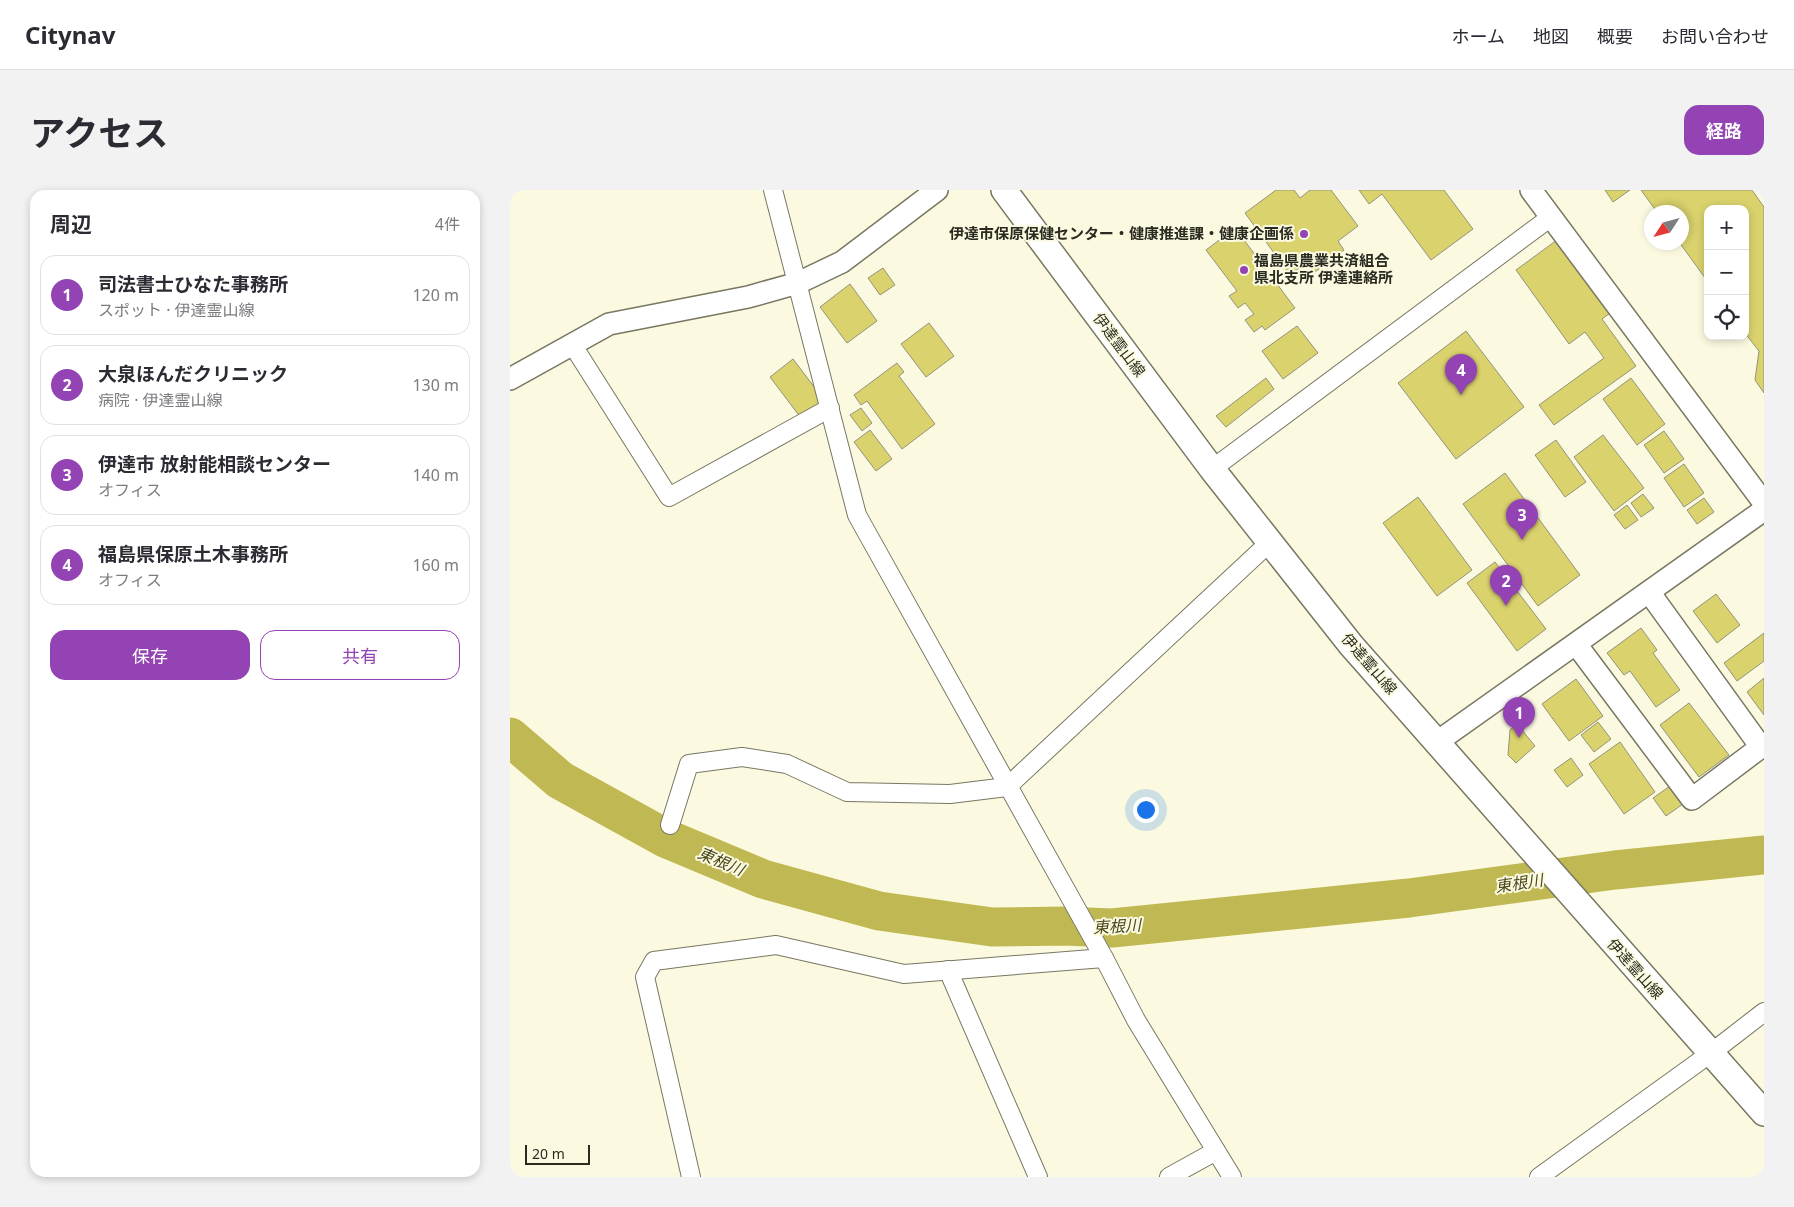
<!DOCTYPE html>
<html lang="ja">
<meta charset="utf-8">
<style>
:root{--surface:#fff;--page:#f2f2f3;--text:#2b2b33;--muted:#7c7c81;--line:#e1e1e2;--accent:#9343b3}
body{margin:0;font-family:"Noto Sans","Noto Sans JP",sans-serif;background:var(--page);color:var(--text)}
.controls{position:absolute;right:15px;top:15px;display:grid;overflow:hidden;border-radius:10px;box-shadow:0 2px 8px #0003}
.controls button{width:45px;height:45px;display:grid;place-items:center;padding:0;border:0;border-bottom:1px solid var(--line);background:var(--surface);color:var(--text);font:25px sans-serif}
.compass{position:absolute;left:1134px;top:15px;width:45px;height:45px;border-radius:50%;background:var(--surface);box-shadow:0 2px 8px #0003;rotate:234deg}
.scale{position:absolute;left:15px;bottom:12px;width:65px;box-sizing:border-box;padding-left:5px;border:2px solid #2a2a20;border-top:0;font-size:14px;line-height:18px;white-space:nowrap;color:#2a2a20;-webkit-text-stroke:4px #fbfae1;paint-order:stroke}
.you{position:absolute;left:635px;top:619px;width:18px;height:18px;margin:-12px;border:4px solid #fff;border-radius:50%;background:#1a73e8;box-shadow:0 0 0 8px #1a73e833}
.badge{display:grid;place-items:center;width:32px;height:32px;border-radius:50%;background:var(--accent);color:#fff;font-size:16px;font-weight:700}
.pin{position:absolute;translate:-50% -41px;filter:drop-shadow(0 1px 2px #0008)}
.pin::after{content:'';position:absolute;top:26px;width:18px;height:15px;background:inherit;clip-path:polygon(0 0,100% 0,50% 100%)}
.list{margin:0;padding:0;list-style:none}
h2{display:flex;justify-content:space-between;align-items:center;height:65px;margin:0;padding:0 20px;font-size:21px}
h2 small{font-size:16px;font-weight:400;color:var(--muted)}
.list li{display:grid;grid-template-columns:32px 1fr auto;gap:15px;align-items:center;box-sizing:border-box;height:80px;margin:0 10px 10px;padding:0 10px;border:1px solid var(--line);border-radius:15px}
.list b{display:block;font-size:19px;white-space:nowrap}
.list p{margin:0;font-size:16px;white-space:nowrap;color:var(--muted)}
.list em{font-size:16px;font-style:normal;color:var(--muted)}
.actions{display:flex;gap:10px;padding:15px 20px}
.actions a{flex:1;padding:11px 0;border:1px solid var(--accent);border-radius:15px;text-align:center;font-size:18px;color:var(--accent)}
.actions .main{background:var(--accent);color:#fff}
.icon{flex:none;width:28px;height:28px;fill:none;stroke:currentColor;stroke-width:2;stroke-linecap:round;stroke-linejoin:round}
.map{position:relative;flex:none;width:1254px;height:987px;overflow:hidden;border-radius:15px}
header{display:flex;align-items:center;gap:30px;box-sizing:border-box;height:70px;padding:0 25px;background:var(--surface);border-bottom:1px solid var(--line)}
header strong{font-size:24px}
nav{display:flex;gap:28px;margin-inline-start:auto;font-size:18px}
.intro{display:flex;align-items:center;justify-content:space-between;box-sizing:border-box;height:120px;padding:0 30px}
h1{margin:0;font-size:35px}
.button{padding:12px 22px;border-radius:15px;background:var(--accent);color:#fff;font-size:18px;font-weight:700}
main{display:flex;gap:30px;padding:0 30px}
aside{flex:1;background:var(--surface);border-radius:15px;box-shadow:0 2px 8px #0003}
.map>svg:first-child{display:block}
</style>
<header>
<strong>Citynav</strong>
<nav><a>ホーム</a><a>地図</a><a>概要</a><a>お問い合わせ</a></nav>
</header>
<div class="intro"><h1>アクセス</h1><a class="button">経路</a></div>
<main>
<aside>
<h2>周辺<small>4件</small></h2>
<ul class="list">
<li><span class="badge">1</span><div><b>司法書士ひなた事務所</b><p>スポット · 伊達霊山線</p></div><em>120 m</em></li>
<li><span class="badge">2</span><div><b>大泉ほんだクリニック</b><p>病院 · 伊達霊山線</p></div><em>130 m</em></li>
<li><span class="badge">3</span><div><b>伊達市 放射能相談センター</b><p>オフィス</p></div><em>140 m</em></li>
<li><span class="badge">4</span><div><b>福島県保原土木事務所</b><p>オフィス</p></div><em>160 m</em></li>
</ul>
<div class="actions"><a class="main">保存</a><a>共有</a></div>
</aside>
<div class="map">
<svg width="1254" height="987" viewBox="0 0 1254 987">
<rect width="100%" height="100%" fill="#fbfae1"/>
<g fill="none" stroke-linecap="round" stroke-linejoin="round">
<path stroke="#c0b852" stroke-width="39" d="M0,547L50,590L155,648L253,689L369,721L482,737L554,736L602,738L899,708L1105,680L1254,665"/>
</g>
<g fill="#dad26d" stroke="#94937c">
<path d="M766,0H784L790,8L800,0H821L848,36L828,51L834,60L805,82L797,72L780,85L735,23Z"/>
<path d="M849,0H934L963,39L921,70L872,4L859,14Z"/>
<path d="M1095,0H1120L1103,12Z"/>
<path d="M1131,0H1242L1254,17V203L1245,190L1249,161L1235,143V19H1198V92L1169,52H1172V22H1147Z"/>
<path d="M725,38L785,118L755,140L752,136L744,142L735,130L744,124L735,113L728,118L719,106L727,101L696,60Z"/>
<path d="M1047,50L1100,123L1092,129L1126,176L1044,235L1029,215L1094,168L1075,142L1059,154L1006,80Z"/>
<path d="M373,78L385,95L370,105L358,88Z"/>
<path d="M340,94L367,131L337,153L310,117Z"/>
<path d="M419,133L444,166L416,187L391,154Z"/>
<path d="M787,136L808,163L773,189L752,161Z"/>
<path d="M956,141L1014,217L946,269L888,193Z"/>
<path d="M283,169L314,210L291,228L260,187Z"/>
<path d="M387,173L394,182L389,186L425,234L392,259L357,211L351,215L344,205Z"/>
<path d="M756,188L764,199L716,237L706,226Z"/>
<path d="M1121,188L1155,234L1127,255L1093,209Z"/>
<path d="M351,218L362,233L352,241L340,225Z"/>
<path d="M360,240L382,269L366,281L344,252Z"/>
<path d="M1154,241L1174,269L1154,283L1134,255Z"/>
<path d="M1093,245L1134,298L1104,321L1064,267Z"/>
<path d="M1046,250L1076,292L1055,307L1025,265Z"/>
<path d="M1174,274L1194,303L1174,317L1154,288Z"/>
<path d="M995,283L1070,385L1028,416L953,314Z"/>
<path d="M1133,304L1144,318L1131,327L1121,313Z"/>
<path d="M908,307L962,380L927,406L873,333Z"/>
<path d="M1194,308L1204,322L1187,334L1177,320Z"/>
<path d="M1117,315L1128,330L1115,339L1104,325Z"/>
<path d="M985,372L1036,439L1007,461L957,393Z"/>
<path d="M1206,404L1230,435L1207,453L1183,421Z"/>
<path d="M1131,438L1147,460L1143,463L1170,500L1146,517L1120,481L1114,485L1097,463Z"/>
<path d="M1254,443V471L1227,491L1214,473Z"/>
<path d="M1254,488V525L1237,502Z"/>
<path d="M1066,489L1093,526L1059,551L1032,514Z"/>
<path d="M1179,513L1219,565L1189,587L1150,535Z"/>
<path d="M1088,532L1101,549L1084,562L1071,545Z"/>
<path d="M1007,534L1025,556L1006,573L998,565L1000,540Z"/>
<path d="M1110,552L1145,602L1114,624L1079,574Z"/>
<path d="M1061,568L1073,585L1057,597L1044,580Z"/>
<path d="M1160,596L1173,614L1156,626L1143,608Z"/>
</g>
<g fill="none" stroke-linecap="round" stroke-linejoin="round">
<g stroke="#787761" stroke-width="20">
<g id="minor">
<path d="M263,0L347,325L594,768L626,830L722,987"/>
<path d="M62,154L159,307L320,218"/>
<path d="M702,279L1041,27"/>
<path d="M160,635L179,574L232,567L277,574L337,602L440,604L497,597L760,352"/>
<path d="M438,780L528,987"/>
<path d="M181,987L135,787L144,771L266,755L394,784L594,768"/>
<path d="M659,987L706,961"/>
<path d="M1029,987L1201,863L1254,822"/>
</g>
</g>
<g stroke="#787761" stroke-width="24">
<g id="tertiary">
<path d="M1021,0L1254,313"/>
<path d="M0,189L99,134L238,107L288,93L332,72L427,0"/>
<path d="M1066,454L1182,609L1251,557L1139,402"/>
<path d="M927,552L1254,320"/>
</g>
</g>
<g stroke="#787761" stroke-width="28">
<path id="secondary" d="M494,0L702,279L841,455L1254,923"/>
</g>
<use href="#minor" stroke="#fff" stroke-width="18"/>
<use href="#tertiary" stroke="#fff" stroke-width="21"/>
<use href="#secondary" stroke="#fff" stroke-width="25"/>
</g>
<g fill="#9343b3" stroke="#fbfae1" stroke-width="2">
<circle cx="794" cy="44" r="5"/>
<circle cx="734" cy="80" r="5"/>
</g>
<g text-anchor="middle" stroke-width="4" stroke-linejoin="round" paint-order="stroke">
<g font-size="15" font-weight="bold" fill="#2a2a20" stroke="#fbfae1" text-anchor="end">
<text x="784" y="49">伊達市保原保健センター・健康推進課・健康企画係</text>
<text x="744" y="76" text-anchor="start">福島県農業共済組合<tspan x="744" dy="17">県北支所 伊達連絡所</tspan></text>
</g>
<g font-size="15" fill="#2a2a20" stroke="#fbfae1">
<text transform="translate(609 155) rotate(53)" y="5">伊達霊山線</text>
<text transform="translate(859 474) rotate(49)" y="5">伊達霊山線</text>
<text transform="translate(1125 779) rotate(48)" y="5">伊達霊山線</text>
</g>
<g font-size="16" font-style="italic" fill="#4a471c" stroke="#fbfae1">
<text transform="translate(211 671) rotate(23)" y="6">東根川</text>
<text transform="translate(1009 693) rotate(-8)" y="6">東根川</text>
<text transform="translate(607 736) rotate(-3)" y="6">東根川</text>
</g>
</g>
</svg>
<div class="controls">
<button>+</button>
<button>−</button>
<button><svg class="icon" aria-label="locate" viewBox="0 0 24 24"><circle cx="12" cy="12" r="6"/><path d="M12 2v4M12 18v4M2 12h4M18 12h4"/></svg></button>
</div>
<svg class="compass" viewBox="-18 -18 36 36"><path d="M0-13l5 13h-10z" fill="#e53935"/><path d="M0 13l5-13h-10z" fill="#7c7c81"/></svg>
<div class="scale">20 m</div>
<div class="you"></div>
<div class="pin badge" style="left:1009px;top:548px">1</div>
<div class="pin badge" style="left:996px;top:416px">2</div>
<div class="pin badge" style="left:1012px;top:350px">3</div>
<div class="pin badge" style="left:951px;top:205px">4</div>
</div>
</main>
